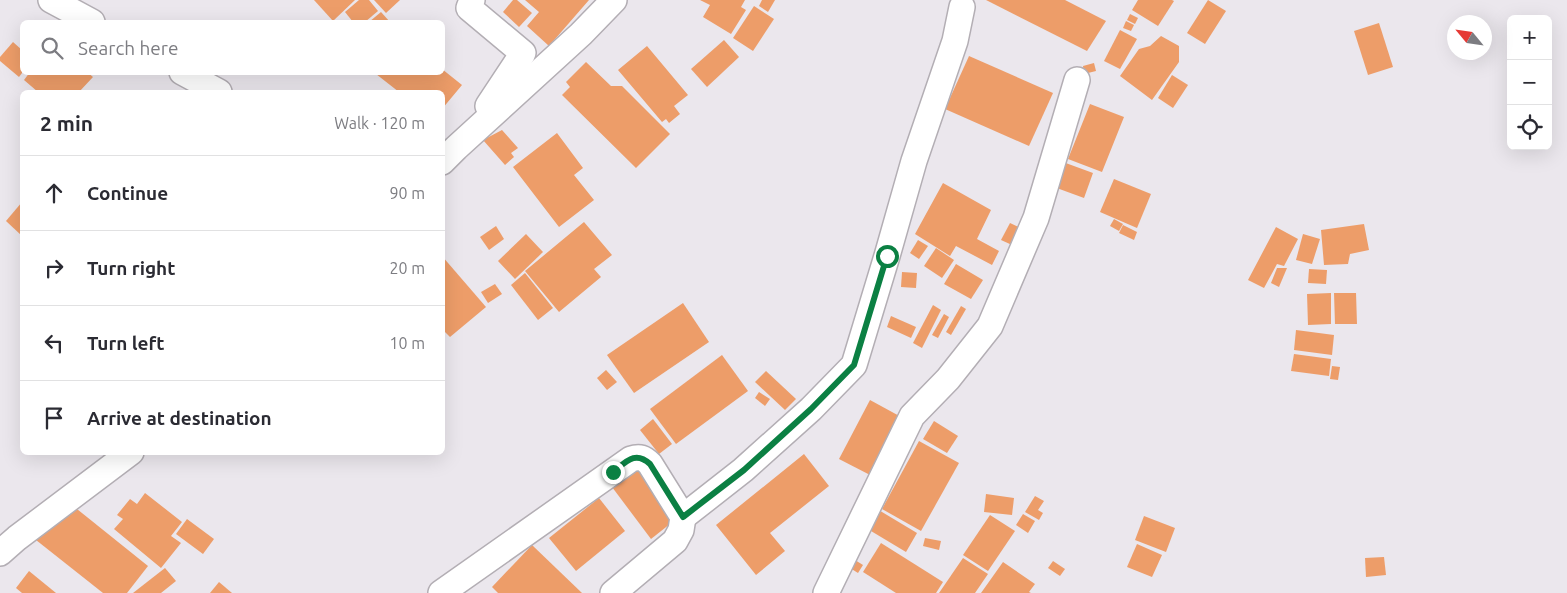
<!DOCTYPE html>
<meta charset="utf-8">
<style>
:root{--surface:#fff;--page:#f2f2f3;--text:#2b2b33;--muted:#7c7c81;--line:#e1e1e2}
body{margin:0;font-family:Ubuntu,sans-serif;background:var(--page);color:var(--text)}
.controls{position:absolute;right:15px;top:15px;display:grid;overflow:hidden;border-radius:8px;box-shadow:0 5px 20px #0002}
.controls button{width:45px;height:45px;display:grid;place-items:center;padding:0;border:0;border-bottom:1px solid var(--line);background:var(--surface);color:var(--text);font:25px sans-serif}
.compass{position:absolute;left:1447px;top:15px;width:45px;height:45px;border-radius:50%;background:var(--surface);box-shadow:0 5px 20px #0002;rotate:299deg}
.stop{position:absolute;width:15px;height:15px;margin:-11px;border:4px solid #0b8043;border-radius:50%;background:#fff}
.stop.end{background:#0b8043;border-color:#fff;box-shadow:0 1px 5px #0008}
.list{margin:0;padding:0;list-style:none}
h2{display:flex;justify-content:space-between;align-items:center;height:65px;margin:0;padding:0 20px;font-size:21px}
h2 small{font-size:16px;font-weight:400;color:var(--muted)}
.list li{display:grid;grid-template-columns:32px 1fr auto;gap:15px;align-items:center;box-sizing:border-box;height:75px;padding:0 20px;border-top:1px solid var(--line)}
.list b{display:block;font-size:19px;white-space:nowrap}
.list em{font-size:16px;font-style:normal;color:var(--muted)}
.icon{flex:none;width:28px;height:28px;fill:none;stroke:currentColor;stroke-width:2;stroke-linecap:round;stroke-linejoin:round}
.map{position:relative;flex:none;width:1567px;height:593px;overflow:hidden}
.search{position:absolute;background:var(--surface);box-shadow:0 5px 20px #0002;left:20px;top:20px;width:425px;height:55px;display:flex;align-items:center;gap:12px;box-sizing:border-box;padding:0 18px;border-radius:8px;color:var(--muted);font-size:19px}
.panel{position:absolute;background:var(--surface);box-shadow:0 5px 20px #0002;left:20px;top:90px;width:425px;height:365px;border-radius:8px}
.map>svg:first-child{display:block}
</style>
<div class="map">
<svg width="1567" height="593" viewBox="0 0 1567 593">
<rect width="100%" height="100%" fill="#ebe7ed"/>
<g fill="#ed9d69">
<path d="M314,0H355L333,21Z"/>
<path d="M359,0H369L378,11L365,22H353L345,12Z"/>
<path d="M374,0H400L386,13Z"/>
<path d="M513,0H517L532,13L519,27L503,12Z"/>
<path d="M525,0H589L549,46L527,26L539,12Z"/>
<path d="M700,0H745L741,7L746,10L731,34L703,17L710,5Z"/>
<path d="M762,0H775L768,12L759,6Z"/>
<path d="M986,0H1065L1106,21L1087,51Z"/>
<path d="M1138,0H1172L1174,1L1158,26L1132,10Z"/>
<path d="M1208,0L1226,11L1205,44L1187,33Z"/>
<path d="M754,6L774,19L753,51L733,38Z"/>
<path d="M381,12L390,22H369Z"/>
<path d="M1130,14L1138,18L1135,24L1127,20Z"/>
<path d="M1126,21L1134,25L1131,31L1123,28Z"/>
<path d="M1379,23L1393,67L1368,75L1354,31Z"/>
<path d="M1120,30L1137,39L1120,69L1104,61Z"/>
<path d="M1161,36L1179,46V62L1152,100L1120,76L1139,49L1150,46Z"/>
<path d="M724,40L739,57L707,87L691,69Z"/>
<path d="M13,42L22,50V73L19,77L0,61V57Z"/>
<path d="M647,46L688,95L674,106L680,114L669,123L666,119L662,122L618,70Z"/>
<path d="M969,56L1053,93L1029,146L945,109Z"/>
<path d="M586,62L611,86H622L670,134L636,168L562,95L570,87L566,82Z"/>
<path d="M1094,63L1096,71L1084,74L1083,66Z"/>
<path d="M442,69L462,85L442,109V92H399L376,74L377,72H442Z"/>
<path d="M30,72H87L93,77L79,92H51L49,90L38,92L24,80Z"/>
<path d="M1172,75L1188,85L1173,108L1158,98Z"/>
<path d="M1090,104L1124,117L1102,172L1068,159Z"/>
<path d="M502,130L518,148L511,153L514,157L505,165L483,140Z"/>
<path d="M557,133L583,168L574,175L594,200L559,227L513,167Z"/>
<path d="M1063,162L1093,173L1084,198L1054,187Z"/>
<path d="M1114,179L1151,194L1137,228L1100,212Z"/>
<path d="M943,183L991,210L977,239L999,251L992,265L956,246L950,256L915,234Z"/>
<path d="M22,202V236L6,221Z"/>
<path d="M1114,219L1123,224L1119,231L1110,226Z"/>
<path d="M584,222L612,255L594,269L601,277L559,312L525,271Z"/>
<path d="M1010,223L1021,228L1012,245L1001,240Z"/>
<path d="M1364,224L1369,250L1350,254L1348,264L1324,265L1321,230Z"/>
<path d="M1123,225L1137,232L1134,240L1119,233Z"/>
<path d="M496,226L504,239L489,250L480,237Z"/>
<path d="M1276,227L1298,239L1284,266L1277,264L1264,288L1248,280Z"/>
<path d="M526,234L543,252L515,279L498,261Z"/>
<path d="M1303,234L1320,239L1312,264L1296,260Z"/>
<path d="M918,240L928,246L919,259L910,253Z"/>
<path d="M936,248L954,260L942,278L924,266Z"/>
<path d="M442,256L486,307L450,337L442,329Z"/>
<path d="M956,264L983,280L971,299L944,284Z"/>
<path d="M1277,268H1287L1279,287L1271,283Z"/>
<path d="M1309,269L1327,270L1326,284L1308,283Z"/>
<path d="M902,272L917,273L916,288L901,287Z"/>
<path d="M525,273L553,308L538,320L511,285Z"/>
<path d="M495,284L502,294L488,303L481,292Z"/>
<path d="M1331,293V324L1308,325L1307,294Z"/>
<path d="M1334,293H1356L1357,324H1335Z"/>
<path d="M683,303L709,342L634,393L607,355Z"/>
<path d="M933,305L941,310L922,348L913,343Z"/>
<path d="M961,306L966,309L951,335L946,332Z"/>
<path d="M944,314L949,317L938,338L932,335Z"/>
<path d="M891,316L916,327L911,338L887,327Z"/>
<path d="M1296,330L1334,335L1332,355L1294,350Z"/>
<path d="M1294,354L1331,359L1329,376L1291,371Z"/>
<path d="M722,355L748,391L676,444L650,409Z"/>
<path d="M1332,366L1340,367L1338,380L1330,379Z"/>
<path d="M606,370L617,382L607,390L597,378Z"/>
<path d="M766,371L796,399L785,410L755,382Z"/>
<path d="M759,392L770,399L765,406L755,398Z"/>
<path d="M870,400L903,418L872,476L839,459Z"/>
<path d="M653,419L672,444L659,454L640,430Z"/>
<path d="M934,421L958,436L947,453L923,439Z"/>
<path d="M919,441L959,463L921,531L882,509Z"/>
<path d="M804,454L829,486L770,533L785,551L756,575L716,525Z"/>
<path d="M641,465L680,516L651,539L612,487Z"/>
<path d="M145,493L182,522L171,536L181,543L161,568L114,529L123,519L117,515L130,499L137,504Z"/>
<path d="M986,494L1014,498L1012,515L984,512Z"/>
<path d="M1035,496L1044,501L1038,510L1043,513L1039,520L1025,512Z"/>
<path d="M599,498L625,531L576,571L549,538Z"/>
<path d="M67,501L148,566L127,593H103L36,540Z"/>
<path d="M877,509L917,533L906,552L866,528Z"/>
<path d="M1023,514L1035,521L1028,533L1016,525Z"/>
<path d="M990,515L1015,531L988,571L963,555Z"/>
<path d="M1144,516L1175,528L1166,552L1135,540Z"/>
<path d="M187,519L214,539L203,554L176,534Z"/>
<path d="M925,538L941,541L939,550L923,546Z"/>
<path d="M881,543L943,582L936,593H896L863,572Z"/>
<path d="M1137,544L1162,555L1152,577L1127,567Z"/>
<path d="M532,545L582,593H498L492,587Z"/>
<path d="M1384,557L1386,575L1366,577L1365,558Z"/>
<path d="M963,558L988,574L975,593H939Z"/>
<path d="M855,560L863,565L858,573L850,568Z"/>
<path d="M1053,561L1065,569L1060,576L1048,568Z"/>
<path d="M1003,562L1035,584L1029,592L1031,593H981Z"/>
<path d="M165,568L176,581L161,593H133Z"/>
<path d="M29,571L56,593H22L16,588Z"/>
<path d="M219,582L232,593H210Z"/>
</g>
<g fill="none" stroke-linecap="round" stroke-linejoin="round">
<g stroke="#b3aeb4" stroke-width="28">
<g id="minor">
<path d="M51,0L92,22"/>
<path d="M472,0L469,8L523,53L488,106"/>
<path d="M182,72L219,92"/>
<path d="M442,162L456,148L581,34L614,0"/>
<path d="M683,517L743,470L811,409L854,365L887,256L914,161L955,41L962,7"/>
<path d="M0,553L17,538L131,452"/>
<path d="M441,593L631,459C640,456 644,458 650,464L683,517L681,530L675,541L613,593"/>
<path d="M826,593L912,416L948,379L990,326L1036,218L1077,80"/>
</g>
</g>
<use href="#minor" stroke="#fff" stroke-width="25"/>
</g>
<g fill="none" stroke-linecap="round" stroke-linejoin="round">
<path stroke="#0b8043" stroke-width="6" d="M613,472C626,462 635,450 650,464L683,517L744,470L811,409L854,365L887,256"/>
</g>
</svg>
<div class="controls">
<button>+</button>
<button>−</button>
<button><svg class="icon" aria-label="locate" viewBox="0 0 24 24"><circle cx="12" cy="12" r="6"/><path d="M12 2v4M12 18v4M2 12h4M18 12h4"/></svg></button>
</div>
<svg class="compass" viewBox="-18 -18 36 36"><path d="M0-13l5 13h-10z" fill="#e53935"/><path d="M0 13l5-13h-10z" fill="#7c7c81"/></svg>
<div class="stop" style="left:887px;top:256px"></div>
<div class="stop end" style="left:613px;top:472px"></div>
<div class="search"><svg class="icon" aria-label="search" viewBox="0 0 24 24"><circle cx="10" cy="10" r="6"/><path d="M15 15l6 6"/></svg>Search here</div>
<section class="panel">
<h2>2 min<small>Walk · 120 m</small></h2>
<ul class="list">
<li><svg class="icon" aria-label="ahead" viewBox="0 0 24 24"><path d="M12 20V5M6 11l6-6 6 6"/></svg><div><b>Continue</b></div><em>90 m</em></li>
<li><svg class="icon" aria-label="right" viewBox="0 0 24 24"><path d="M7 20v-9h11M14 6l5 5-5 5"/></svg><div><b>Turn right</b></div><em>20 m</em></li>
<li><svg class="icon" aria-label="left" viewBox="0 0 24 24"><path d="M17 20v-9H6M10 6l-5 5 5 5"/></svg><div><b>Turn left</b></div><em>10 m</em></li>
<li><svg class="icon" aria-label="arrive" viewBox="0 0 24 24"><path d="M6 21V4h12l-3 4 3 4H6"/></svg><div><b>Arrive at destination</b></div></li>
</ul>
</section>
</div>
